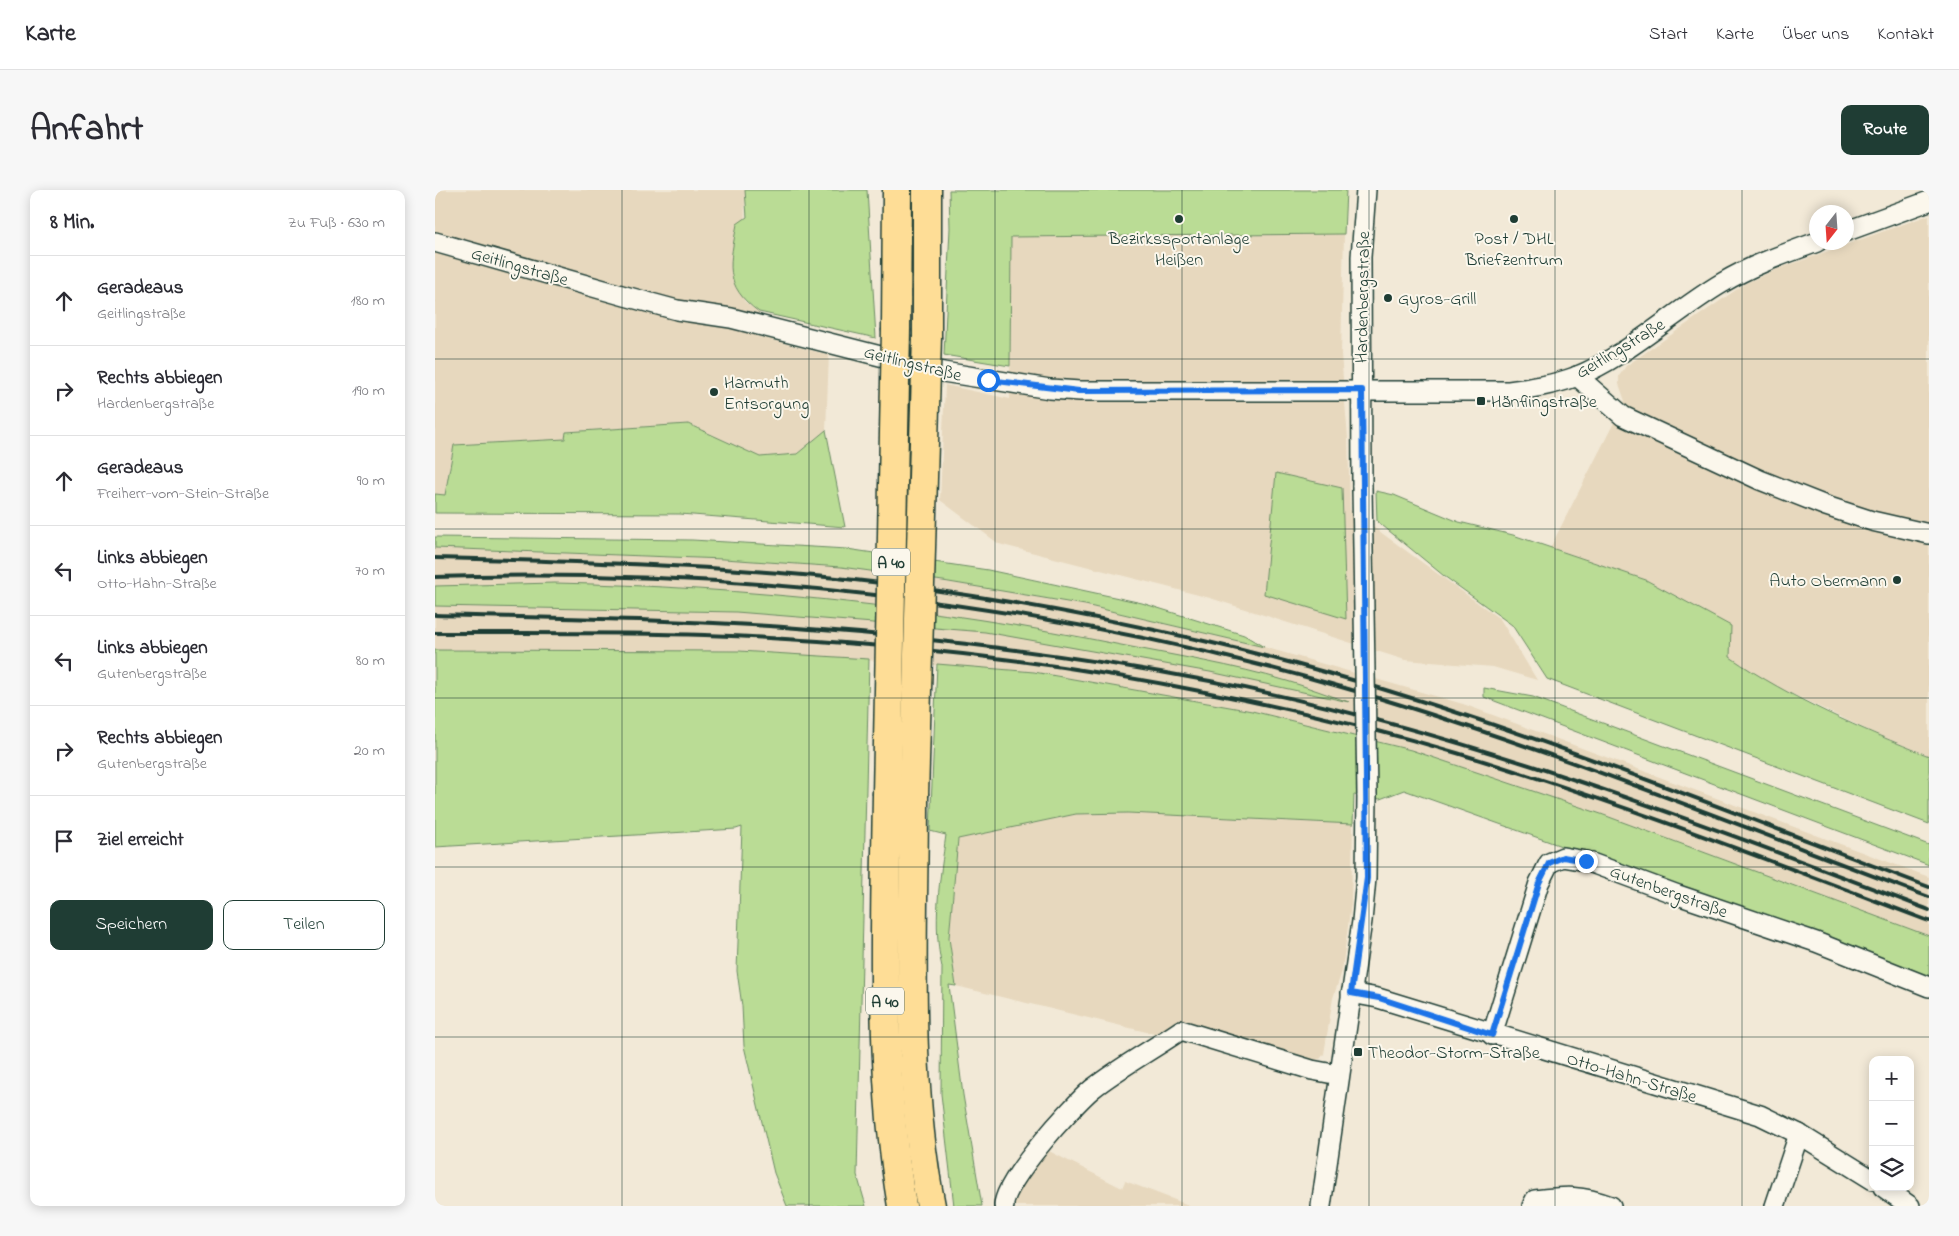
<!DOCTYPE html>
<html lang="de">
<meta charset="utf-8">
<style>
:root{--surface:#fff;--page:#f7f7f7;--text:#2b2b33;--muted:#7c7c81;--line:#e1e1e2;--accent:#1f3d34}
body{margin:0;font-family:"Indie Flower",sans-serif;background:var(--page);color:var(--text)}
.controls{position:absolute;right:15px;bottom:15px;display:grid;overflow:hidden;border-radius:10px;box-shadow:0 2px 12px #0003}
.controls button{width:45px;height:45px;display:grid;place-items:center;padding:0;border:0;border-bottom:1px solid var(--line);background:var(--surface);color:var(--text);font:25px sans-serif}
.compass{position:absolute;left:1374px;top:15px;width:45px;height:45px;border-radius:50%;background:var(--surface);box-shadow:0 2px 12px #0003;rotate:197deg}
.stop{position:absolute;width:15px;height:15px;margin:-11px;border:4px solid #1a73e8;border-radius:50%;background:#fff}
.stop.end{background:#1a73e8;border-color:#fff;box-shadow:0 1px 5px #0008}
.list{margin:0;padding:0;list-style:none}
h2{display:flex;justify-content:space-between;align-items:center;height:65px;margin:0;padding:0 20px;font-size:21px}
h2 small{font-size:16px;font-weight:400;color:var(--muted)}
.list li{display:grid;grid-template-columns:32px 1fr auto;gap:15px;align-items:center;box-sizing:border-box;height:90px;padding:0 20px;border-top:1px solid var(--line)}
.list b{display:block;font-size:19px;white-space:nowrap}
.list p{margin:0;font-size:16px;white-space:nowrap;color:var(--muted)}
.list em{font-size:16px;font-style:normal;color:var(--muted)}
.actions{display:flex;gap:10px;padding:15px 20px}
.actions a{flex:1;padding:11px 0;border:1px solid var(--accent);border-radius:10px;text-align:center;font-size:18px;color:var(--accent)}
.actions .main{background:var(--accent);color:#fff}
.icon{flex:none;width:28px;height:28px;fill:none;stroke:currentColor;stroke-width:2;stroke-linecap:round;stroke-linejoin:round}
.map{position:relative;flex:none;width:1494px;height:1016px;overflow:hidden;border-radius:10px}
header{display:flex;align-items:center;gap:30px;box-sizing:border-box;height:70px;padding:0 25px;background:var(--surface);border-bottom:1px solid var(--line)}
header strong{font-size:24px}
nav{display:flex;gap:28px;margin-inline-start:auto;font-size:18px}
.intro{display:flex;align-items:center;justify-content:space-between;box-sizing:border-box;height:120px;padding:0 30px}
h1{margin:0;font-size:35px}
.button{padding:12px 22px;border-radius:10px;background:var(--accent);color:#fff;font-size:18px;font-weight:700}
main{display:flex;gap:30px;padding:0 30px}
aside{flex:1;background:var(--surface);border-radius:10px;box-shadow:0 2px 12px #0003}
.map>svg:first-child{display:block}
</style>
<header>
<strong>Karte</strong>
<nav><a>Start</a><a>Karte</a><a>Über uns</a><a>Kontakt</a></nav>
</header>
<div class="intro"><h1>Anfahrt</h1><a class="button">Route</a></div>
<main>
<aside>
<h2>8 Min.<small>Zu Fuß · 630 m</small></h2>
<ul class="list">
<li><svg class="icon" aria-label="ahead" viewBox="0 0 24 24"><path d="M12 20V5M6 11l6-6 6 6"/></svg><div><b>Geradeaus</b><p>Geitlingstraße</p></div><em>180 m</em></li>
<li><svg class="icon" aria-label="right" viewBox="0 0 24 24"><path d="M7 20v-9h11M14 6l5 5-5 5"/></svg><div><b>Rechts abbiegen</b><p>Hardenbergstraße</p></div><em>190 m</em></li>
<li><svg class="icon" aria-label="ahead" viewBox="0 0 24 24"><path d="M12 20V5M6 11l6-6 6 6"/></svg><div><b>Geradeaus</b><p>Freiherr-vom-Stein-Straße</p></div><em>90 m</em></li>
<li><svg class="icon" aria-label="left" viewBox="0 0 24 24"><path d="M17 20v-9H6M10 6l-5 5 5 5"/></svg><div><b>Links abbiegen</b><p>Otto-Hahn-Straße</p></div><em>70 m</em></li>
<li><svg class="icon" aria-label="left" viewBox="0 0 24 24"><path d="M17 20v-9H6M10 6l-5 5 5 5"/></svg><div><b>Links abbiegen</b><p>Gutenbergstraße</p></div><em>80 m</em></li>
<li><svg class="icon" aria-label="right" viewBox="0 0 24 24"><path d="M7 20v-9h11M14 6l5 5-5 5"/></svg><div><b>Rechts abbiegen</b><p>Gutenbergstraße</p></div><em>20 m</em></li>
<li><svg class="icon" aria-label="arrive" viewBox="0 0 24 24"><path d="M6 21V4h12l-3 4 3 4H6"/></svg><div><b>Ziel erreicht</b></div></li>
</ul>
<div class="actions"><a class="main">Speichern</a><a>Teilen</a></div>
</aside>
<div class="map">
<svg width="1494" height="1016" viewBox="0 0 1494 1016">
<rect width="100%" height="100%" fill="#f2e9d7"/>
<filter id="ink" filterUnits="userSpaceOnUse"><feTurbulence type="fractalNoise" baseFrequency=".02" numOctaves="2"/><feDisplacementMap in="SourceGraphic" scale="10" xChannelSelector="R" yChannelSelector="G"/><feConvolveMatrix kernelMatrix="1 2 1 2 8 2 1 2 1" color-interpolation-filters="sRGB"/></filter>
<g filter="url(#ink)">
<g fill="#e7d8be">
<path d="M0,0H310L309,111L324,122L321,146L394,165L391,240L362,264L325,267L253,234L131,242L130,249L19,255L10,305L0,304Z"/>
<path d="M1494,25V566L1443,545L1328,490L1295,467V436L1211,390L1115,358L1190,211L1184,194V186L1191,176L1311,93L1343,79Z"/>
<path d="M909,44L906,164L913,249L915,320L1065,429L1102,490L1058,477L970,470L775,408L564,354L505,310L510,195L575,209L576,47Z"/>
<path d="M0,358L289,369L406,377L508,391L650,415L829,457L1028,514L1494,687V746L1166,624L976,560L817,521L599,482L304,461L0,460Z"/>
<path d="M693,623L918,634L916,714L907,781L898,808L889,864L885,869L873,871L728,846L521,796L514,748L523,649L641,624Z"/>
<path d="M608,958L687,998L690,991L756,1016H575Z"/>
</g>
<g fill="#badc95" stroke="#6c8c64">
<path d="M310,0H432L441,148L324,122C287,95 295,73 302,34L312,27Z"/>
<path d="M514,0H911L909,44L576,47L575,176L509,165L515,38Z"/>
<path d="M253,234L325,267L362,264L391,240L410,337L245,324L0,323V304L10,305L19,255L130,249L131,242Z"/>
<path d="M841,283L907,298L911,429L829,404Z"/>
<path d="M941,301L959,305L1024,332L1078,345L1211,390L1296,436L1295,467C1356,509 1426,539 1494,566V634L1112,489L1077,435L1009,386L942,331Z"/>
<path d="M0,347L257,350L412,359L553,380L707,413L809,445L829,457L650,415L508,391L406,377L289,369L0,358Z"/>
<path d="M120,393C311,397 500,417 686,455C742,466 798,475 852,491C873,497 893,505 914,512L775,482L550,442L301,422L0,416V396Z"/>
<path d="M0,460L304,461L434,469L422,985L431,1016H352L339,983L309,856L307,816L302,781L307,637L301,639L0,657Z"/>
<path d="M502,474L599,482L817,521L976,560L1166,624L1494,746V792L1247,699L969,600L945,609L919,605L918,634L693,623L641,624L523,649L514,748L521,796L514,795L528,905L547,1016H519L506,904L507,777C497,734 505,688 511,645L495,641Z"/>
<path d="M1049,498L1098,507L1494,655V675L1049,507Z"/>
</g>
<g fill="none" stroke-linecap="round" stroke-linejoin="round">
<g stroke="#1f3d34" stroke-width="22">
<g id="minor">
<path d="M1412,41L1494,11"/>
<path d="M0,52L190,106L242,120L296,128L508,182L615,199L645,201H1074C1097,198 1118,195 1140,187C1190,168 1241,120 1287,93C1317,75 1349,64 1382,52"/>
<path d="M1142,186L1188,226L1325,290L1391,316L1437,331L1494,344"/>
<path d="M927,297L926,67L931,0"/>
<path d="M916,803L943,808L1325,925L1364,944L1438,990"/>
<path d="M1057,845L1104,693L1114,673L1128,667L1151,671L1243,705L1381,752L1494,797"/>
<path d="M1448,997L1475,1016"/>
<path d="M569,1016C567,993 638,915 657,899C685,877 717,860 746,840L877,880L904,885"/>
<path d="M886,1016L927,731L931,688L932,605"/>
<path d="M1097,1016L1100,1010C1132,1006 1146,1005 1176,1016"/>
<path d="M1340,1016L1364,944"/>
</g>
</g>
<g stroke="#1f3d34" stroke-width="31">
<g id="highway">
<path d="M461,139L462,0"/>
<path d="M492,146V0"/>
<path d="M452,605C450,742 444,880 467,1016"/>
<path d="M479,606C479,739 470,886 496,1016"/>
</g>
</g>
<use href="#minor" stroke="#fbf7ec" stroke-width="19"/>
<use href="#highway" stroke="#fedd96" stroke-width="28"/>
<g stroke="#1f3d34" stroke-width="4">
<path d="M0,368C134,371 269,375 402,388C525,401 648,423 769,451C1017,508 1256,607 1494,697"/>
<path d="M0,387C302,378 605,412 896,494C1099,552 1297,633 1494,707"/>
<path d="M0,425C121,428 242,429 362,438C501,448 638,465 775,491C1023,539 1258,630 1494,720"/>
<path d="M0,443C90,443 180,442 270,445C439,451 609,469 775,503C857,519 941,539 1022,563C1182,611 1338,672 1494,731"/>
</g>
<g stroke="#1f3d34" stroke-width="22" stroke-linecap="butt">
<path id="minor-bridge" d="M927,297L932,605"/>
</g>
<g stroke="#1f3d34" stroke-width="31" stroke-linecap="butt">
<g id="highway-bridge">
<path d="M452,605L461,139"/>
<path d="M479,606L492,146"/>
</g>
</g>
<use href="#minor-bridge" stroke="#fbf7ec" stroke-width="19"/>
<use href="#highway-bridge" stroke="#fedd96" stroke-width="28"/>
</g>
</g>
<g fill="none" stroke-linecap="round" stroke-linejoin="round" filter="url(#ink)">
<path stroke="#1a73e8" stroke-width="6" d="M553,190L644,201L927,200L932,688L916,803L944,808L1057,845L1104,693L1114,673L1128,667L1151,671"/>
</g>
<path fill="none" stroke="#1f3d34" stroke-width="1" stroke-opacity="0.55" d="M187,0V1016M374,0V1016M560,0V1016M747,0V1016M934,0V1016M1120,0V1016M1307,0V1016M0,169H1494M0,339H1494M0,508H1494M0,677H1494M0,847H1494"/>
<g fill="#1f3d34" stroke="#fbf7ec" stroke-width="2">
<circle cx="744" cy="29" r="5"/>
<circle cx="1079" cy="29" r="5"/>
<circle cx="953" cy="108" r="5"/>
<circle cx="279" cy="202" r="5"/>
<rect x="1041" y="206" width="10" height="10" rx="2.5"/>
<circle cx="1462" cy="390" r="5"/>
<rect x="918" y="857" width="10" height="10" rx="2.5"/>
</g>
<g text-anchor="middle" stroke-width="4" stroke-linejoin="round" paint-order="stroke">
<g fill="#fbf7ec" stroke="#61756b" stroke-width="1">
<rect x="437" y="358.5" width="38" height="27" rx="4"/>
<rect x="431" y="797.5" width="38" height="27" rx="4"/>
</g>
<g font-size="16" font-weight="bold" fill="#1f3d34">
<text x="456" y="378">A 40</text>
<text x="450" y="817">A 40</text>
</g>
<g font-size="18" fill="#1f3d34" stroke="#fbf7ec" text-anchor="start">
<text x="744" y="54" text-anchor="middle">Bezirkssportanlage<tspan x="744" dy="21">Heißen</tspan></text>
<text x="1079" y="54" text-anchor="middle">Post / DHL<tspan x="1079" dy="21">Briefzentrum</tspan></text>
<text x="963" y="114">Gyros-Grill</text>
<text x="289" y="198">Harmuth<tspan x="289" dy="21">Entsorgung</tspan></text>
<text x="1056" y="217">Hänflingstraße</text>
<text x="1452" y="396" text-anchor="end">Auto Obermann</text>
<text x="933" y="868">Theodor-Storm-Straße</text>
</g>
<g font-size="18" fill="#1f3d34" stroke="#fbf7ec">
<text transform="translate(85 76) rotate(16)" y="6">Geitlingstraße</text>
<text transform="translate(927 107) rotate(-89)" y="6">Hardenbergstraße</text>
<text transform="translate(1185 158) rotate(-31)" y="6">Geitlingstraße</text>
<text transform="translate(478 173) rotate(14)" y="6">Geitlingstraße</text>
<text transform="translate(1234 701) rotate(20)" y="6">Gutenbergstraße</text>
<text transform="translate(1197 887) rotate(17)" y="6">Otto-Hahn-Straße</text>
</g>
</g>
</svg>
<div class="controls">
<button>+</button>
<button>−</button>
<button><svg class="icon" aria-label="layers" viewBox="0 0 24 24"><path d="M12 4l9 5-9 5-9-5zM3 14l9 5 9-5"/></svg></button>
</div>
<svg class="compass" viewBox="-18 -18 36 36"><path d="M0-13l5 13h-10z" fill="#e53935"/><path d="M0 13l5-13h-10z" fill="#7c7c81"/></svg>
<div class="stop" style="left:553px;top:190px"></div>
<div class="stop end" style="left:1151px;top:671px"></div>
</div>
</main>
